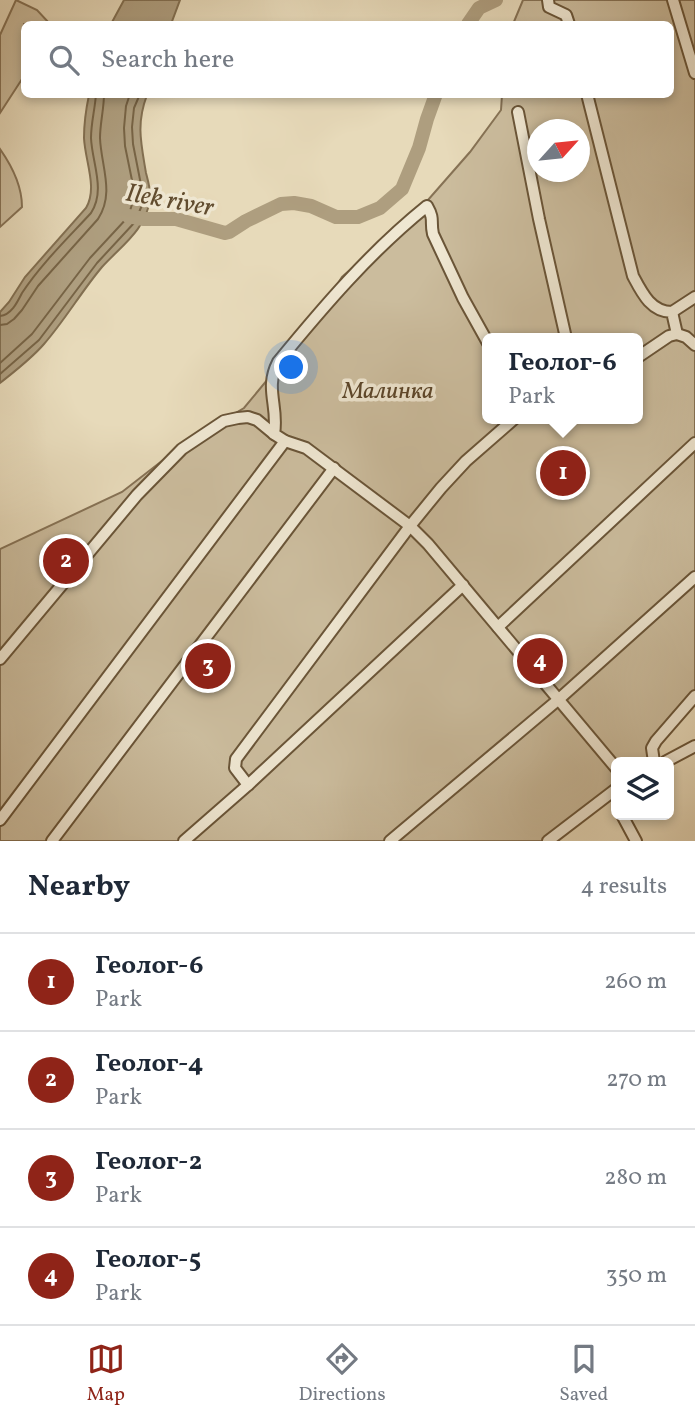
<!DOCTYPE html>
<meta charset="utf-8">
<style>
:root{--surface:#fff;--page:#f6f6f7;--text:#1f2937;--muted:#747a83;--line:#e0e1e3;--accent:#8f2418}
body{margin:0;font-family:Vollkorn,serif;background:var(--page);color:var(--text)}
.controls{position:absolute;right:21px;bottom:21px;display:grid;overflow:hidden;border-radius:10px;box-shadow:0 4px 10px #0003}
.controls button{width:63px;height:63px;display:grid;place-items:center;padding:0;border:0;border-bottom:2px solid var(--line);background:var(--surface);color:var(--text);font:35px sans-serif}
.compass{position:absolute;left:527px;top:119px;width:63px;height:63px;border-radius:50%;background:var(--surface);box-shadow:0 4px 10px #0003;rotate:63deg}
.you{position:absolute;left:292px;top:368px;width:24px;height:24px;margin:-18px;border:5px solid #fff;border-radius:50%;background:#1a73e8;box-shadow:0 0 0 10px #1a73e833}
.badge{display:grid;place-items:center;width:46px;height:46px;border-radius:50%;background:var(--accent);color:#fff;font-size:23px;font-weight:700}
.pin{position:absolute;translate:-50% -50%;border:4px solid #fff;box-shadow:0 2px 7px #0006}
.popup{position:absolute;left:482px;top:333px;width:161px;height:91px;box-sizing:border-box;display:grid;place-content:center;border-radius:10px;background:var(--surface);filter:drop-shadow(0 2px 5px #0005);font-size:23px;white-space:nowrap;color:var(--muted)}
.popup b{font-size:26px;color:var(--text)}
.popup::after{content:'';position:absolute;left:50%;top:100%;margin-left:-14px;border:14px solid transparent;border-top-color:var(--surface)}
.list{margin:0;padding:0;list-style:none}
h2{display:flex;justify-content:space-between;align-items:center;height:91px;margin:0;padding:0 28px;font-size:30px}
h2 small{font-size:23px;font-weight:400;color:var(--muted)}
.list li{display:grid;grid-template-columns:46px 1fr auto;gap:21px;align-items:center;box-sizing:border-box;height:98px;padding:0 28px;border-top:2px solid var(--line)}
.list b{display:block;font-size:26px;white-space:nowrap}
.list p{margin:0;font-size:23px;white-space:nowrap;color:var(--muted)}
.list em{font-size:23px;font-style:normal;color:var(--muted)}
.icon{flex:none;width:38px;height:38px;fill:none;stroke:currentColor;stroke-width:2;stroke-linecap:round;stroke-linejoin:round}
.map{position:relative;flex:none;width:695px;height:841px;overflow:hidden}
.search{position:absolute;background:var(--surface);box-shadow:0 4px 10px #0003;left:21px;right:21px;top:21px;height:77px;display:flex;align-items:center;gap:18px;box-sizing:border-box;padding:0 24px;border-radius:10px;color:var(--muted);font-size:26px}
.sheet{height:483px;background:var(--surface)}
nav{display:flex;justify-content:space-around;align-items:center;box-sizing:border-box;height:98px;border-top:2px solid var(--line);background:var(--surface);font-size:19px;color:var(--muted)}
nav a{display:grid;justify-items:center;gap:4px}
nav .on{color:var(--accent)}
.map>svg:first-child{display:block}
</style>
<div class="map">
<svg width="695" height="841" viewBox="0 0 695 841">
<rect width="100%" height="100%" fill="#e7daba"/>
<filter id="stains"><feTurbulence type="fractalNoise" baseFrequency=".00286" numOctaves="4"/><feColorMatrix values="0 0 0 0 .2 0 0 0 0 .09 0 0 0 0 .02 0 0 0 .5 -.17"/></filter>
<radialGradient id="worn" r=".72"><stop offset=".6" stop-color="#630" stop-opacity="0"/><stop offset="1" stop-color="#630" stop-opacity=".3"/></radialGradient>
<g fill="#cbbc9d" stroke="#867255" stroke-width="2" fill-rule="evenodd">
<path d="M16,0L37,10L50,24H24V76L0,113V35Z"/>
<path d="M523,0H695V692L663,729L651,762H616V785L549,841H0V549L122,492L185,443L244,408L311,327L342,277L421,208L470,152L501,110L502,95L670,94V24H513ZM538,130H580V172H538ZM488,338H638V419H488Z"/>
<path d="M0,149C12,166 22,185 22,207L0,227Z"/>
</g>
<g fill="#ae9e7f" stroke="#826f51" stroke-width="2">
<path d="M124,0H180L171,24H111Z"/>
<path d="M89,95H147C136,124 141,143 146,173C148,181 151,190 150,199C146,230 121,246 102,267C81,292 65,320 44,344C31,359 15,371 0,383V312L9,302L25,277L86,208C98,188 85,161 84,138C84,123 86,109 89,95Z"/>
</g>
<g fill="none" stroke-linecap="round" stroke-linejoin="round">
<g stroke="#776446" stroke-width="2">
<path d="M0,316C11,315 17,303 22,293C41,264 68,238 91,213C106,190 92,163 91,138C91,123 95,109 96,94"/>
<path d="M0,325L7,324L14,319L22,310L38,286L98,219C115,193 101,166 100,138C100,123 104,109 104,94"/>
<path d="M0,363L32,334L90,258L128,217L135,195L125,146L124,128L126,106L130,94"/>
<path d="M0,374L39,340L97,263L135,222L142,205L143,195L133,144L132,127L134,108L140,94"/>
</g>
<g stroke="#ae9e7f" stroke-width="14">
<path d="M468,24L479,8L496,0"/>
<path d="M128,216L144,219H176L225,233L229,232L246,221L281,204L294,203L311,206L336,217H358L380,208L402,189L419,148L427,119L436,94"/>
</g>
<g stroke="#6a5538" stroke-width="14">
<g id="minor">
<path d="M548,0L549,7L566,15L569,24"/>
<path d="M673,0L695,73"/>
<path d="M587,94L633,276C642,293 651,312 672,312L677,334L686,337L695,345"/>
<path d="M518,112L539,219L566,338"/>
<path d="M672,312L695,297"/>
<path d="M488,343L463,298L433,234C430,221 435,220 427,206C370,252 324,306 278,362C264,389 279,406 274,434L285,441L306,448L410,526L428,544L616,768"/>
<path d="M638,357L669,336L677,334"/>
<path d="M498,627L695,443"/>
<path d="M0,659L137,495L182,449L224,421L238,418L248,417L257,420L274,434"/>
<path d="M654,762L652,748L656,741L695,696"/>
<path d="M665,762L695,746"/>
<path d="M248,785L235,768L236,759L410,526L441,488L466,461L514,419"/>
<path d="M622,815L636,841"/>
<path d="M0,820L285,441"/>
<path d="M52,841L334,468"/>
<path d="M184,841L248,785L463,585"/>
<path d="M390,841L559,699L695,577"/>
<path d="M548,841L616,789"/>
</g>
</g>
<use href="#minor" stroke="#efe7d2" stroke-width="10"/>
</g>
<g text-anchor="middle" stroke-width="7" stroke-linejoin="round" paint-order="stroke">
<g font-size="24" font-style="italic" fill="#5c462a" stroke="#efe7d2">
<text x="388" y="398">Малинка</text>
</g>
<g font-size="26" font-style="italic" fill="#614c2f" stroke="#efe7d2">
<text transform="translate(170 199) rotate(10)" y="9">Ilek river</text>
</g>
</g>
<rect width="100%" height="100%" filter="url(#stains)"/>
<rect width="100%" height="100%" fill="url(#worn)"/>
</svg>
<div class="controls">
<button><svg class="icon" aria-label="layers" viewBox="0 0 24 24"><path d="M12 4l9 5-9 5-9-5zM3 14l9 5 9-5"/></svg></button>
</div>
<svg class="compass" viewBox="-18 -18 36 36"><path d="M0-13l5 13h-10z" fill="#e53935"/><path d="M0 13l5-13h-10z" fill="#747a83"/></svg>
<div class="you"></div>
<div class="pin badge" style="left:563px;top:473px">1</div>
<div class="popup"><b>Геолог-6</b>Park</div>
<div class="pin badge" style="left:66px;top:561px">2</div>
<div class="pin badge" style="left:208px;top:666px">3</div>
<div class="pin badge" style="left:540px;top:661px">4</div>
<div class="search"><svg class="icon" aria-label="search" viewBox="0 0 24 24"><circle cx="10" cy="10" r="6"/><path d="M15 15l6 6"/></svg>Search here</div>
</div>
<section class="sheet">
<h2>Nearby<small>4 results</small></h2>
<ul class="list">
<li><span class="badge">1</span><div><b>Геолог-6</b><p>Park</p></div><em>260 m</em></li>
<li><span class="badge">2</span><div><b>Геолог-4</b><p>Park</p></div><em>270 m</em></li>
<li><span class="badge">3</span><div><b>Геолог-2</b><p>Park</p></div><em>280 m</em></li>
<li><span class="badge">4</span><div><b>Геолог-5</b><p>Park</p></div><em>350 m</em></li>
</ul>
</section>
<nav>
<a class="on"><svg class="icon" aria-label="map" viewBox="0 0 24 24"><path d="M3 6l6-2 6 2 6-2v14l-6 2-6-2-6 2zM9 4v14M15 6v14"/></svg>Map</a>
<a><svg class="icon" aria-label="directions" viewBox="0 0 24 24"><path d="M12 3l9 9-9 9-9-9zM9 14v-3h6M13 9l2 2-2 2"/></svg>Directions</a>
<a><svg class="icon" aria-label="saved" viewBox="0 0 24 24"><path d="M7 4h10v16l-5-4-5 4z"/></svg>Saved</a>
</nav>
